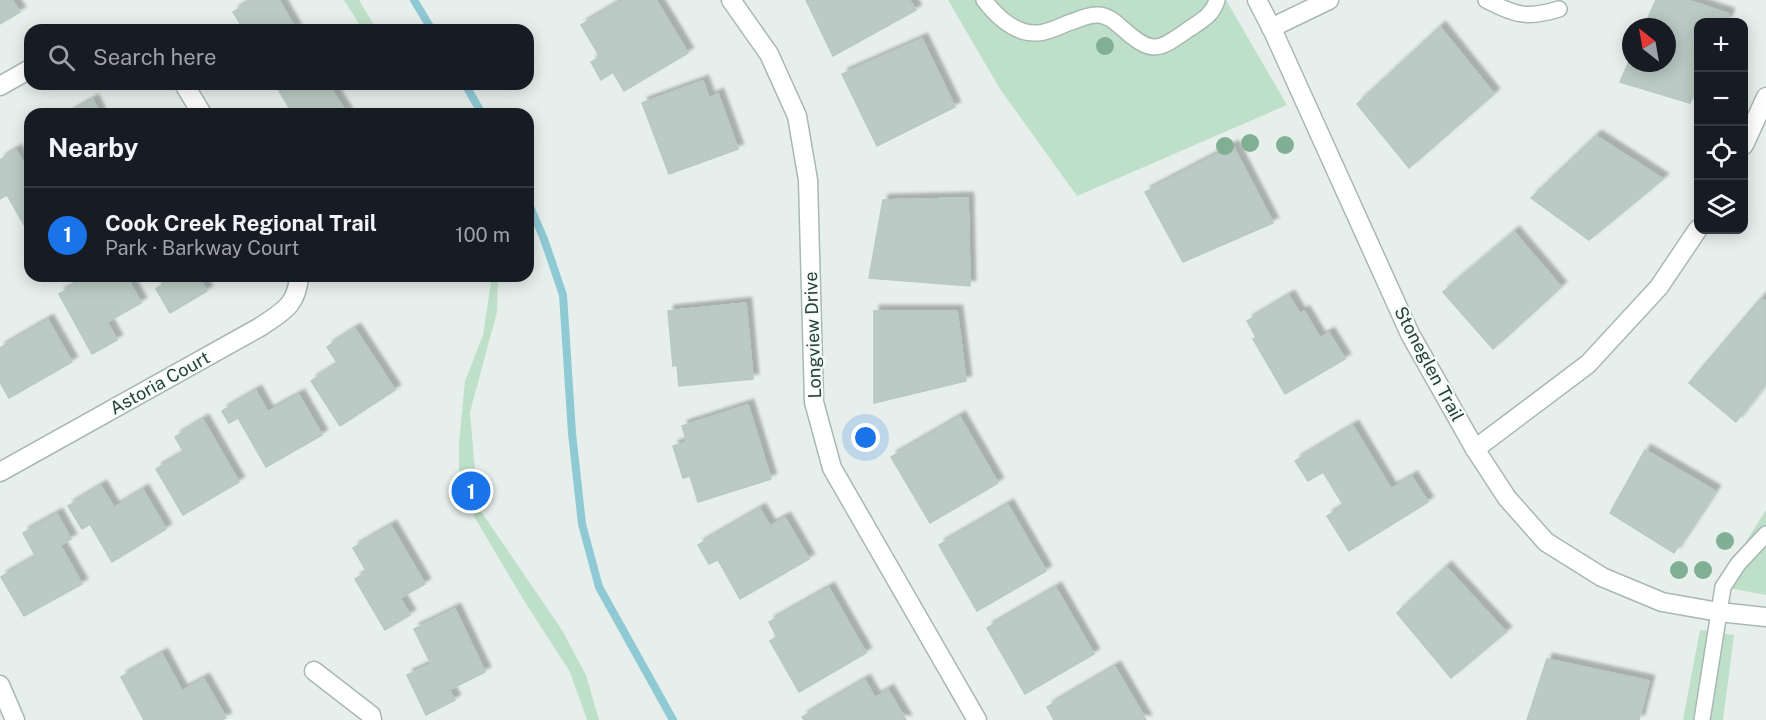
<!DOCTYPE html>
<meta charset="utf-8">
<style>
:root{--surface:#171b24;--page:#20242c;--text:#f1f3f6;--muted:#9ea1a6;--line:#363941;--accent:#1a73e8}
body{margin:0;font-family:"Public Sans",sans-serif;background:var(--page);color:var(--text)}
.controls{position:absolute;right:18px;top:18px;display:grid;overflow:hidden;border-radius:12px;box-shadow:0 3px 15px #0003}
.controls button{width:54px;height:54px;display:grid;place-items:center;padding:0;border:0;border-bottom:2px solid var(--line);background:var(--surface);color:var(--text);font:30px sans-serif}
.compass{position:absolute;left:1622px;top:18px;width:54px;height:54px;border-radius:50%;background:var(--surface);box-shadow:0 3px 15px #0003;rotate:329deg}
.you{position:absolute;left:866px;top:438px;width:21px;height:21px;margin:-15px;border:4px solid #fff;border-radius:50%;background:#1a73e8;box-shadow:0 0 0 9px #1a73e833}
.badge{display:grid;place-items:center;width:39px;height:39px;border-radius:50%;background:var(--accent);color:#fff;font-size:20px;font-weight:700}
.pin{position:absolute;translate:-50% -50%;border:3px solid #fff;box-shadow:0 2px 6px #0006}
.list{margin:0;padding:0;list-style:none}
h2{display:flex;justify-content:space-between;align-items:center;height:78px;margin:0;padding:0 24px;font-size:26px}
h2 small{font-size:20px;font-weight:400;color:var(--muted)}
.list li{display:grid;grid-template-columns:39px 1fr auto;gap:18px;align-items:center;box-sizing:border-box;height:96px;padding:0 24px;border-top:2px solid var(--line)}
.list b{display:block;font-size:22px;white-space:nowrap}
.list p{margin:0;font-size:20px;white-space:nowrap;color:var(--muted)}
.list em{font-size:20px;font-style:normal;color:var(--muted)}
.icon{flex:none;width:33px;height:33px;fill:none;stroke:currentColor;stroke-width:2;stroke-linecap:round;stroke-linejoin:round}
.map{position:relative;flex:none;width:1766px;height:720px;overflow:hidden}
.search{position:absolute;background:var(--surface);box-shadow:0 3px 15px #0003;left:24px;top:24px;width:510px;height:66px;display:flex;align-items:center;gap:15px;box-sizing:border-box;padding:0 21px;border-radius:18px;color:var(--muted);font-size:22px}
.panel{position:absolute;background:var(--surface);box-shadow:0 3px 15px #0003;left:24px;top:108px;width:510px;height:174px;border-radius:18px}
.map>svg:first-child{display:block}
</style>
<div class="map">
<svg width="1766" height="720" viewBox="0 0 1766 720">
<defs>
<filter id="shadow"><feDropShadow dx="5.5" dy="-5.5" stdDeviation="1.5" flood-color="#0004"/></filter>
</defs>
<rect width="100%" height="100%" fill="#e6efeb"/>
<g fill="#bfe0c8">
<path d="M344,0H359L377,30H363Z"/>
<path d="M948,0H1226L1287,105L1077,196L1000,89Z"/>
<path d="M492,276H498L497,312L470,412L478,507L562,630L586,675L599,720H587L570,672L523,599L475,518L459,475V443L465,381L483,335Z"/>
<path d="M1766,510V595L1718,586Z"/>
<path d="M1700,630L1734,635L1723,720H1683Z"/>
</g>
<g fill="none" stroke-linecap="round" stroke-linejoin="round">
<g stroke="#8ec9d4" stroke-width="8">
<path d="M414,0L432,30"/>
<path d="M465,84L482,114"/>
<path d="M528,202L544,239L563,295L572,433L582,524L599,587L673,720"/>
</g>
</g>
<g fill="#bbcac4" stroke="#b8c9c2" stroke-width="1.5" filter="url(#shadow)">
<path d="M0,0H12L20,12L0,24Z"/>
<path d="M253,0H279L296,30H244L233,12Z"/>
<path d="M624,0H656L688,53L624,91L613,72L601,80L591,62L600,57L581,25Z"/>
<path d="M806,0H909L916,10L833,56Z"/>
<path d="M1656,0H1687L1729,14L1726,22H1698V84L1690,103L1620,82L1631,57V63H1667V27H1644Z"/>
<path d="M1440,27L1494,94L1409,168L1357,104Z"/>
<path d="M922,39L955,107L877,146L842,74Z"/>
<path d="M703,81L709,98L718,94L738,149L669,174L642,103Z"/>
<path d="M289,84H328L347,114H293L279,91Z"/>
<path d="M93,100L100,114H68Z"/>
<path d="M1596,136L1663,179L1589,240L1531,198Z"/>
<path d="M1233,146L1273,223L1183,262L1145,192Z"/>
<path d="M16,150L30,174V229L27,230L7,195L0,199V160Z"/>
<path d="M968,198L970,286L869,278L883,200Z"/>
<path d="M1514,232L1561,287L1493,349L1443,292Z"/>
<path d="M91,276H126L141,303L107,322L117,340L92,354L59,294Z"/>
<path d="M159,276H198L207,291L170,313L156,289L163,284Z"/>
<path d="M1289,296L1300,314L1304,311L1320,338L1329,333L1345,359L1285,394L1253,339L1256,337L1247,321Z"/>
<path d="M1761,298L1766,302V383L1736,422L1689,383Z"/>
<path d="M746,303L753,379L679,386L677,365L673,366L668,311Z"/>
<path d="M874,311H957L966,381L874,403Z"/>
<path d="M48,320L72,362L9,398L0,382V348Z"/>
<path d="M355,329L395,390L340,426L311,381L338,364L327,347Z"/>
<path d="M256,391L268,412L299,395L322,435L266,467L238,418L229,423L222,411Z"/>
<path d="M748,405L771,479L698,502L690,476L683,478L673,446L687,442L682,426Z"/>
<path d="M960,417L998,483L930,523L891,457Z"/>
<path d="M203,420L239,482L183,515L156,469L184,453L175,437Z"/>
<path d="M1353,426L1391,489L1412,477L1428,502L1349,551L1327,516L1344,506L1323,472L1308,481L1295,461Z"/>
<path d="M1645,450L1715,491L1674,553L1610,513Z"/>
<path d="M101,486L114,508L143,490L166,529L112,562L90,524L82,529L68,506Z"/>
<path d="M1008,505L1046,571L977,611L939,545Z"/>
<path d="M760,509L770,526L785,518L809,559L740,599L718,560L709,564L698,545Z"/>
<path d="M57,514L71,539L60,545L82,584L24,616L1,577L36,557L23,533Z"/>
<path d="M391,526L425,584L400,598L410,615L385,630L355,579L367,572L353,548Z"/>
<path d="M1446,567L1506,632L1451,678L1397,613Z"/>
<path d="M829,588L866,653L799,692L770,641L777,637L769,622Z"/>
<path d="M1056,588L1094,654L1025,694L987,628Z"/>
<path d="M455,609L485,672L449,690L455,700L426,715L407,675L431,664L414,629Z"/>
<path d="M162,654L182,691L204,679L226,718L222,720H144L121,677Z"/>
<path d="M1547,659L1649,681L1639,720H1527Z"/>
<path d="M1115,667L1146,720H1054L1047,707Z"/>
<path d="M865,680L875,698L888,690L906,720H804L802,717Z"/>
</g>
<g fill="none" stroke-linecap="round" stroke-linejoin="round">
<g stroke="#a8b8b2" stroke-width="18">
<g id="lane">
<path d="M984,0C997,17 1015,34 1037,33C1047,33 1059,27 1068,23C1078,20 1088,14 1099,15C1109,16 1115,22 1122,28C1152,55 1158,51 1189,29C1201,21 1213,15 1217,0"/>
<path d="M1486,0C1515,15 1527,19 1559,9"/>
<path d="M1702,720L1723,587L1738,564L1766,534"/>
</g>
</g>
<g stroke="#a8b8b2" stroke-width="21">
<g id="street">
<path d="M731,0L769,54L797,116L808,180L814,402L832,468L977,720"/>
<path d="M1257,0L1273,31L1410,334L1475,449L1507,498L1546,542L1602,577L1662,602L1719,612L1766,617"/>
<path d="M1271,28L1329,0"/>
<path d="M184,84L202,114"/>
<path d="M0,86L30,69"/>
<path d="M1744,145L1766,97"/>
<path d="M1475,449L1588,364L1659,287L1698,229"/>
<path d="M0,472L260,327C282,312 297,306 299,276"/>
<path d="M314,671L371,715L372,720"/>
<path d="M0,685L15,720"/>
</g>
</g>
<use href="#lane" stroke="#fff" stroke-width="15"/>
<use href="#street" stroke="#fff" stroke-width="18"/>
</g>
<g fill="#80af93">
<circle cx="1105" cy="46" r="9"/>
<circle cx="1250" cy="143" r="9"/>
<circle cx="1285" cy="145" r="9"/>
<circle cx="1225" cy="146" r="9"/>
<circle cx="1725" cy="541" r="9"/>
<circle cx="1679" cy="570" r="9"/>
<circle cx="1703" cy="570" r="9"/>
</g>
<g text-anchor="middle" stroke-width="4.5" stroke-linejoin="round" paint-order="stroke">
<g font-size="18" fill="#24423a" stroke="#f7fbf9">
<text transform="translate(813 335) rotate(-92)" y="6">Longview Drive</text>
<text transform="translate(1429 364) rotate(62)" y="6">Stoneglen Trail</text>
<text transform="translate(160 383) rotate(-29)" y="6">Astoria Court</text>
</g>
</g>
</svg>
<div class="controls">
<button>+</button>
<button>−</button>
<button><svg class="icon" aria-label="locate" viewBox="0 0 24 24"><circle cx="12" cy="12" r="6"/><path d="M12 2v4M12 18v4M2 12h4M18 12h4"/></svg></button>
<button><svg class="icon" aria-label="layers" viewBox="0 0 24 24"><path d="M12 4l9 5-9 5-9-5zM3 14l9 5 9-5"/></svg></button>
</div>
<svg class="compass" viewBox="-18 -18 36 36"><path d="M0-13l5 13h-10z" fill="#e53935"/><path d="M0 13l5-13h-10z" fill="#9ea1a6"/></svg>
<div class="you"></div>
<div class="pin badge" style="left:471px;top:491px">1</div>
<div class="search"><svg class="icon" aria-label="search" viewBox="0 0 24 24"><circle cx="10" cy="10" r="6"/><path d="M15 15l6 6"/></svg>Search here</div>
<section class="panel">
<h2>Nearby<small></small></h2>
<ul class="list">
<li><span class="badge">1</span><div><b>Cook Creek Regional Trail</b><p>Park · Barkway Court</p></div><em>100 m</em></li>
</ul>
</section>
</div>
